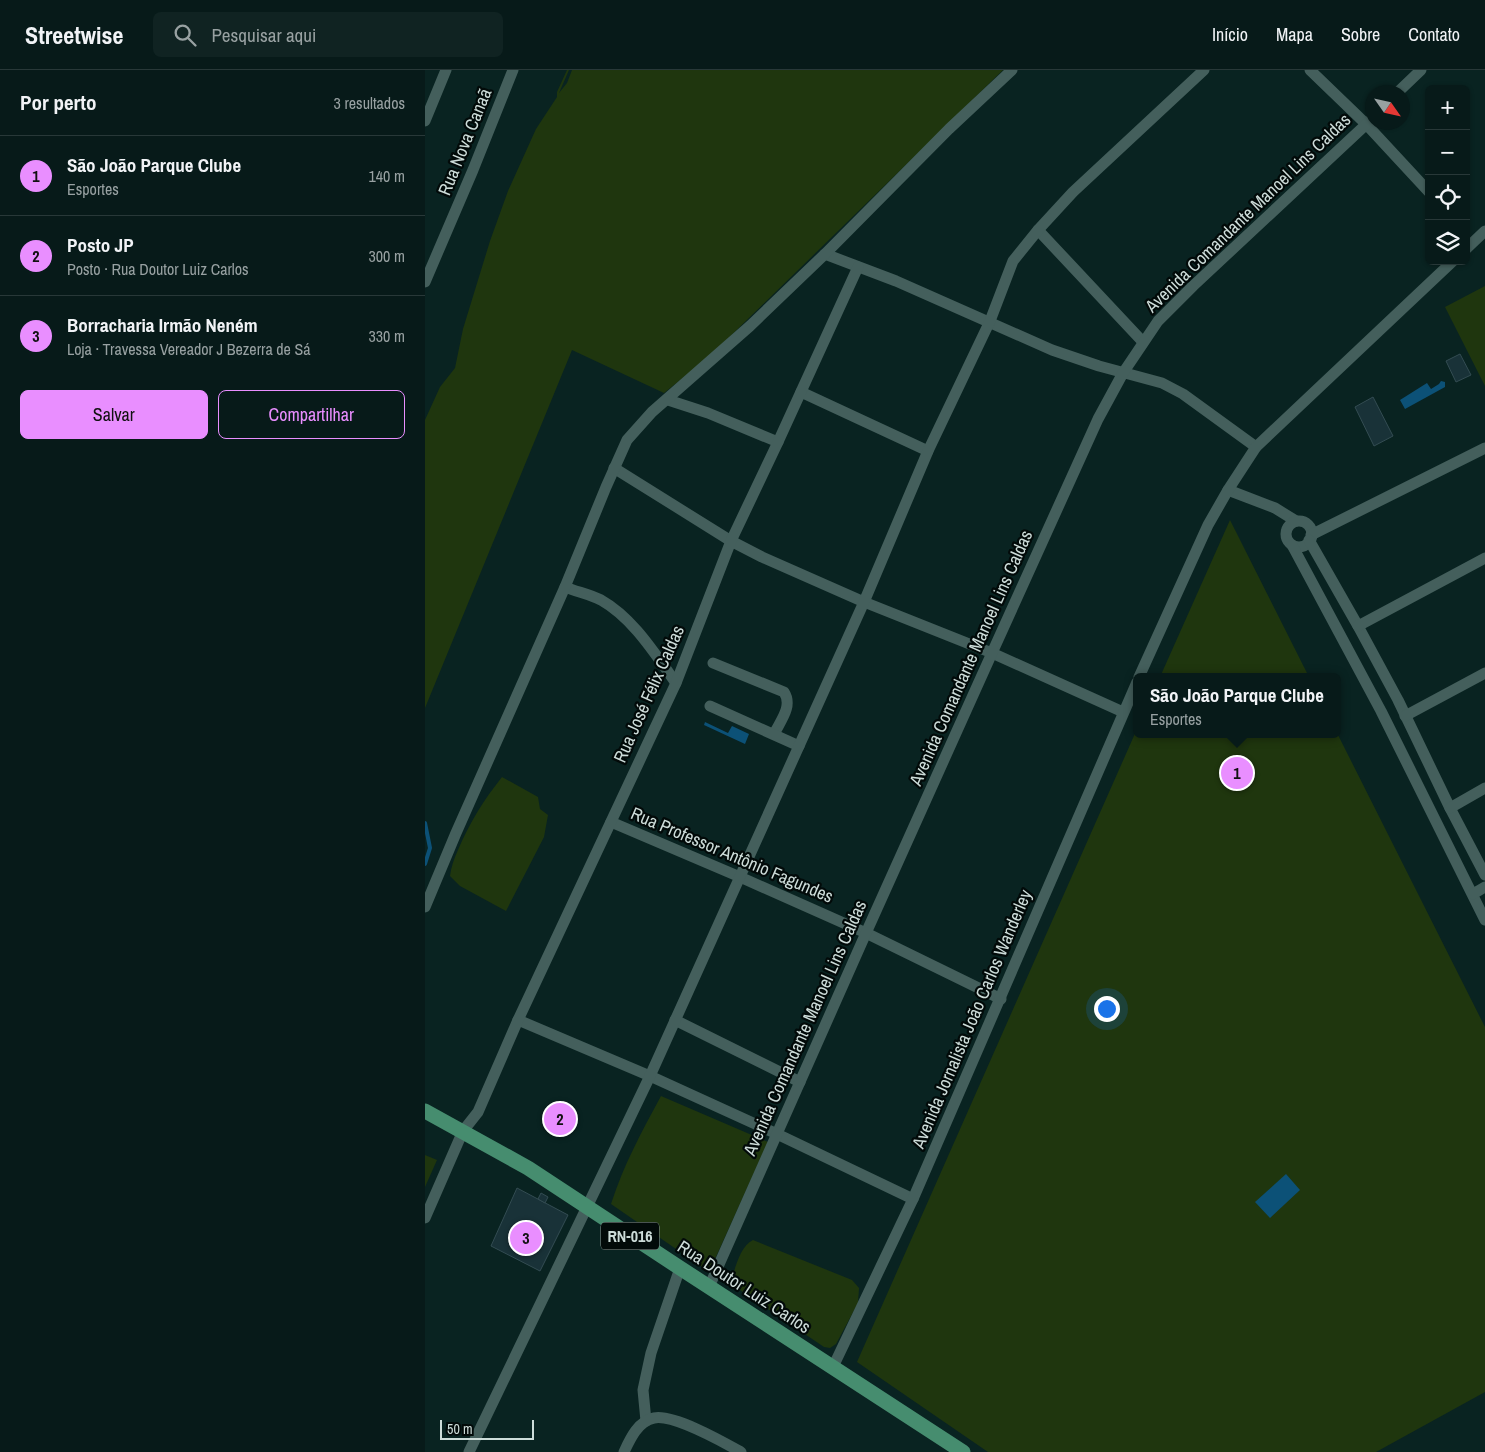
<!DOCTYPE html>
<html lang="pt">
<meta charset="utf-8">
<style>
:root{--surface:#071a19;--page:#102322;--text:#f1f3f6;--muted:#98a1a2;--line:#283838;--accent:#e98eff}
body{margin:0;font-family:"Archivo Narrow",sans-serif;background:var(--page);color:var(--text)}
.controls{position:absolute;right:15px;top:15px;display:grid;overflow:hidden;border-radius:8px;box-shadow:0 1px 4px #0004}
.controls button{width:45px;height:45px;display:grid;place-items:center;padding:0;border:0;border-bottom:1px solid var(--line);background:var(--surface);color:var(--text);font:25px sans-serif}
.compass{position:absolute;left:940px;top:15px;width:45px;height:45px;border-radius:50%;background:var(--surface);box-shadow:0 1px 4px #0004;rotate:124deg}
.scale{position:absolute;left:15px;bottom:12px;width:94px;box-sizing:border-box;padding-left:5px;border:2px solid #cddcd9;border-top:0;font-size:14px;line-height:18px;white-space:nowrap;color:#cddcd9;-webkit-text-stroke:4px #020a09;paint-order:stroke}
.you{position:absolute;left:681px;top:938px;width:18px;height:18px;margin:-12px;border:4px solid #fff;border-radius:50%;background:#1a73e8;box-shadow:0 0 0 8px #1a73e833}
.badge{display:grid;place-items:center;width:32px;height:32px;border-radius:50%;background:var(--accent);color:#111;font-size:16px;font-weight:700}
.pin{position:absolute;translate:-50% -50%;border:2px solid #fff;box-shadow:0 1px 5px #0006}
.popup{position:absolute;left:708px;top:603px;width:208px;height:65px;box-sizing:border-box;display:grid;place-content:center;border-radius:8px;background:var(--surface);filter:drop-shadow(0 1px 4px #0005);font-size:16px;white-space:nowrap;color:var(--muted)}
.popup b{font-size:19px;color:var(--text)}
.popup::after{content:'';position:absolute;left:50%;top:100%;margin-left:-10px;border:10px solid transparent;border-top-color:var(--surface)}
.list{margin:0;padding:0;list-style:none}
h2{display:flex;justify-content:space-between;align-items:center;height:65px;margin:0;padding:0 20px;font-size:21px}
h2 small{font-size:16px;font-weight:400;color:var(--muted)}
.list li{display:grid;grid-template-columns:32px 1fr auto;gap:15px;align-items:center;box-sizing:border-box;height:80px;padding:0 20px;border-top:1px solid var(--line)}
.list b{display:block;font-size:19px;white-space:nowrap}
.list p{margin:0;font-size:16px;white-space:nowrap;color:var(--muted)}
.list em{font-size:16px;font-style:normal;color:var(--muted)}
.actions{display:flex;gap:10px;padding:15px 20px}
.actions a{flex:1;padding:11px 0;border:1px solid var(--accent);border-radius:8px;text-align:center;font-size:18px;color:var(--accent)}
.actions .main{background:var(--accent);color:#111}
.icon{flex:none;width:28px;height:28px;fill:none;stroke:currentColor;stroke-width:2;stroke-linecap:round;stroke-linejoin:round}
.map{position:relative;flex:none;width:1060px;height:1382px;overflow:hidden}
header{display:flex;align-items:center;gap:30px;box-sizing:border-box;height:70px;padding:0 25px;background:var(--surface);border-bottom:1px solid var(--line)}
header strong{font-size:24px}
nav{display:flex;gap:28px;margin-inline-start:auto;font-size:18px}
.search{width:350px;height:45px;background:var(--page);display:flex;align-items:center;gap:12px;box-sizing:border-box;padding:0 18px;border-radius:8px;color:var(--muted);font-size:19px}
main{display:flex}
aside{flex:1;background:var(--surface)}
.map>svg:first-child{display:block}
</style>
<header>
<strong>Streetwise</strong>
<div class="search"><svg class="icon" aria-label="search" viewBox="0 0 24 24"><circle cx="10" cy="10" r="6"/><path d="M15 15l6 6"/></svg>Pesquisar aqui</div>
<nav><a>Início</a><a>Mapa</a><a>Sobre</a><a>Contato</a></nav>
</header>
<main>
<aside>
<h2>Por perto<small>3 resultados</small></h2>
<ul class="list">
<li><span class="badge">1</span><div><b>São João Parque Clube</b><p>Esportes</p></div><em>140 m</em></li>
<li><span class="badge">2</span><div><b>Posto JP</b><p>Posto · Rua Doutor Luiz Carlos</p></div><em>300 m</em></li>
<li><span class="badge">3</span><div><b>Borracharia Irmão Neném</b><p>Loja · Travessa Vereador J Bezerra de Sá</p></div><em>330 m</em></li>
</ul>
<div class="actions"><a class="main">Salvar</a><a>Compartilhar</a></div>
</aside>
<div class="map">
<svg width="1060" height="1382" viewBox="0 0 1060 1382">
<rect width="100%" height="100%" fill="#092321"/>
<g fill="#1f360e">
<path d="M142,0H144L134,23L142,13L147,0H578L285,286L239,323L147,280L0,638V350L15,317L30,298L38,259L65,171L83,121L111,59L132,27V22Z"/>
<path d="M1060,216V316L1020,237Z"/>
<path d="M805,450L884,607H735Z"/>
<path d="M712,659V664L912,663L1060,957V1322L951,1382H563L432,1292Z"/>
<path d="M77,707L113,727L115,739L123,745L119,767L81,841L35,816L25,806C26,797 29,789 33,780C45,752 58,731 77,707Z"/>
<path d="M236,1026L343,1072L285,1200L280,1199L186,1134C198,1096 217,1061 236,1026Z"/>
<path d="M0,1085L12,1090L0,1117Z"/>
<path d="M328,1170L427,1210L434,1218L433,1233L411,1274L405,1278L399,1277L306,1214C309,1200 315,1176 328,1170Z"/>
</g>
<g fill="#0c5177">
<path d="M1016,311L1020,312V317L980,339L975,330L1002,313L1006,319L1014,314Z"/>
<path d="M280,652L303,663L307,656L324,664L320,674L279,655Z"/>
<path d="M861,1104L875,1120L845,1148L830,1132Z"/>
</g>
<g fill="none" stroke-linecap="round" stroke-linejoin="round">
<path stroke="#0c5177" stroke-width="4" d="M0,753L5,778L0,794"/>
</g>
<g fill="#193238" stroke="#334c52">
<path d="M1035,284L1046,305L1031,312L1021,291Z"/>
<path d="M948,327L968,366L949,376L930,337Z"/>
<path d="M92,1118L143,1145L115,1201L66,1176Z"/>
<path d="M116,1123L123,1127L120,1133L113,1129Z"/>
</g>
<g fill="none" stroke-linecap="round" stroke-linejoin="round">
<g stroke="#445f5c" stroke-width="11">
<path d="M885,0L941,54L1004,122"/>
<path d="M973,22L996,0"/>
<path d="M0,51L21,0"/>
<path d="M613,160L718,272"/>
<path d="M1041,179L1060,161"/>
<path d="M400,184L471,211L627,280L674,296L737,313L758,324L831,377"/>
<path d="M0,212L48,100L88,0"/>
<path d="M376,322L503,381"/>
<path d="M243,330L283,343L353,372"/>
<path d="M189,398L306,471L337,487L439,532L567,583L698,642"/>
<path d="M803,420L850,438L871,451"/>
<circle cx="874" cy="464" r="13"/>
<path d="M886,465L1060,378"/>
<path d="M884,470L933,556L973,630L1025,738L1060,805"/>
<path d="M867,475L956,641L1060,850"/>
<path d="M140,517C152,522 164,524 176,530C208,548 230,584 251,613"/>
<path d="M933,556L1060,488"/>
<path d="M288,593L359,622C368,636 356,650 349,664"/>
<path d="M714,607L783,455L803,420L831,377L1028,191"/>
<path d="M285,636L374,676"/>
<path d="M980,646L1060,603"/>
<path d="M1025,738L1060,718"/>
<path d="M186,752L315,807L441,863L576,929"/>
<path d="M1048,824L1060,817"/>
<path d="M0,837L31,763L140,517L181,417L202,370L227,342L325,256L400,184L524,59L587,0"/>
<path d="M93,950L225,1006L352,1064L488,1129"/>
<path d="M250,950L375,1012"/>
<path d="M0,1148L38,1061L53,1042L93,950L251,613L306,471L353,372L433,197"/>
<path d="M284,1217L441,863L567,583L673,349L698,303L733,251L768,216L948,48"/>
<path d="M408,1297L488,1129L712,612"/>
<path d="M221,1351L218,1320L226,1283L255,1198"/>
<path d="M44,1382L225,1006L439,532L503,381L565,251L588,191L613,160L648,122L779,0"/>
<path d="M199,1382C205,1369 213,1351 229,1348C249,1344 298,1372 316,1382"/>
</g>
<path stroke="#468d6f" stroke-width="15" d="M0,1041L103,1098L255,1198L538,1382"/>
</g>
<g text-anchor="middle" stroke-width="4.5" stroke-linejoin="round" paint-order="stroke">
<rect fill="#020a09" stroke="#909d9b" stroke-width="1" x="176" y="1152.5" width="58" height="27" rx="4"/>
<g font-size="16" font-weight="bold" fill="#cddcd9">
<text x="205" y="1172">RN-016</text>
</g>
<g font-size="18" fill="#cddcd9" stroke="#020a09">
<text transform="translate(40 72) rotate(-68)" y="6">Rua Nova Canaã</text>
<text transform="translate(823 143) rotate(-44)" y="6">Avenida Comandante Manoel Lins Caldas</text>
<text transform="translate(546 588) rotate(-66)" y="6">Avenida Comandante Manoel Lins Caldas</text>
<text transform="translate(224 624) rotate(-66)" y="6">Rua José Félix Caldas</text>
<text transform="translate(307 785) rotate(23)" y="6">Rua Professor Antônio Fagundes</text>
<text transform="translate(547 949) rotate(-67)" y="6">Avenida Jornalista João Carlos Wanderley</text>
<text transform="translate(380 958) rotate(-66)" y="6">Avenida Comandante Manoel Lins Caldas</text>
<text transform="translate(319 1217) rotate(33)" y="6">Rua Doutor Luiz Carlos</text>
</g>
</g>
</svg>
<div class="controls">
<button>+</button>
<button>−</button>
<button><svg class="icon" aria-label="locate" viewBox="0 0 24 24"><circle cx="12" cy="12" r="6"/><path d="M12 2v4M12 18v4M2 12h4M18 12h4"/></svg></button>
<button><svg class="icon" aria-label="layers" viewBox="0 0 24 24"><path d="M12 4l9 5-9 5-9-5zM3 14l9 5 9-5"/></svg></button>
</div>
<svg class="compass" viewBox="-18 -18 36 36"><path d="M0-13l5 13h-10z" fill="#e53935"/><path d="M0 13l5-13h-10z" fill="#98a1a2"/></svg>
<div class="scale">50 m</div>
<div class="you"></div>
<div class="pin badge" style="left:812px;top:703px">1</div>
<div class="popup"><b>São João Parque Clube</b>Esportes</div>
<div class="pin badge" style="left:135px;top:1049px">2</div>
<div class="pin badge" style="left:101px;top:1168px">3</div>
</div>
</main>
